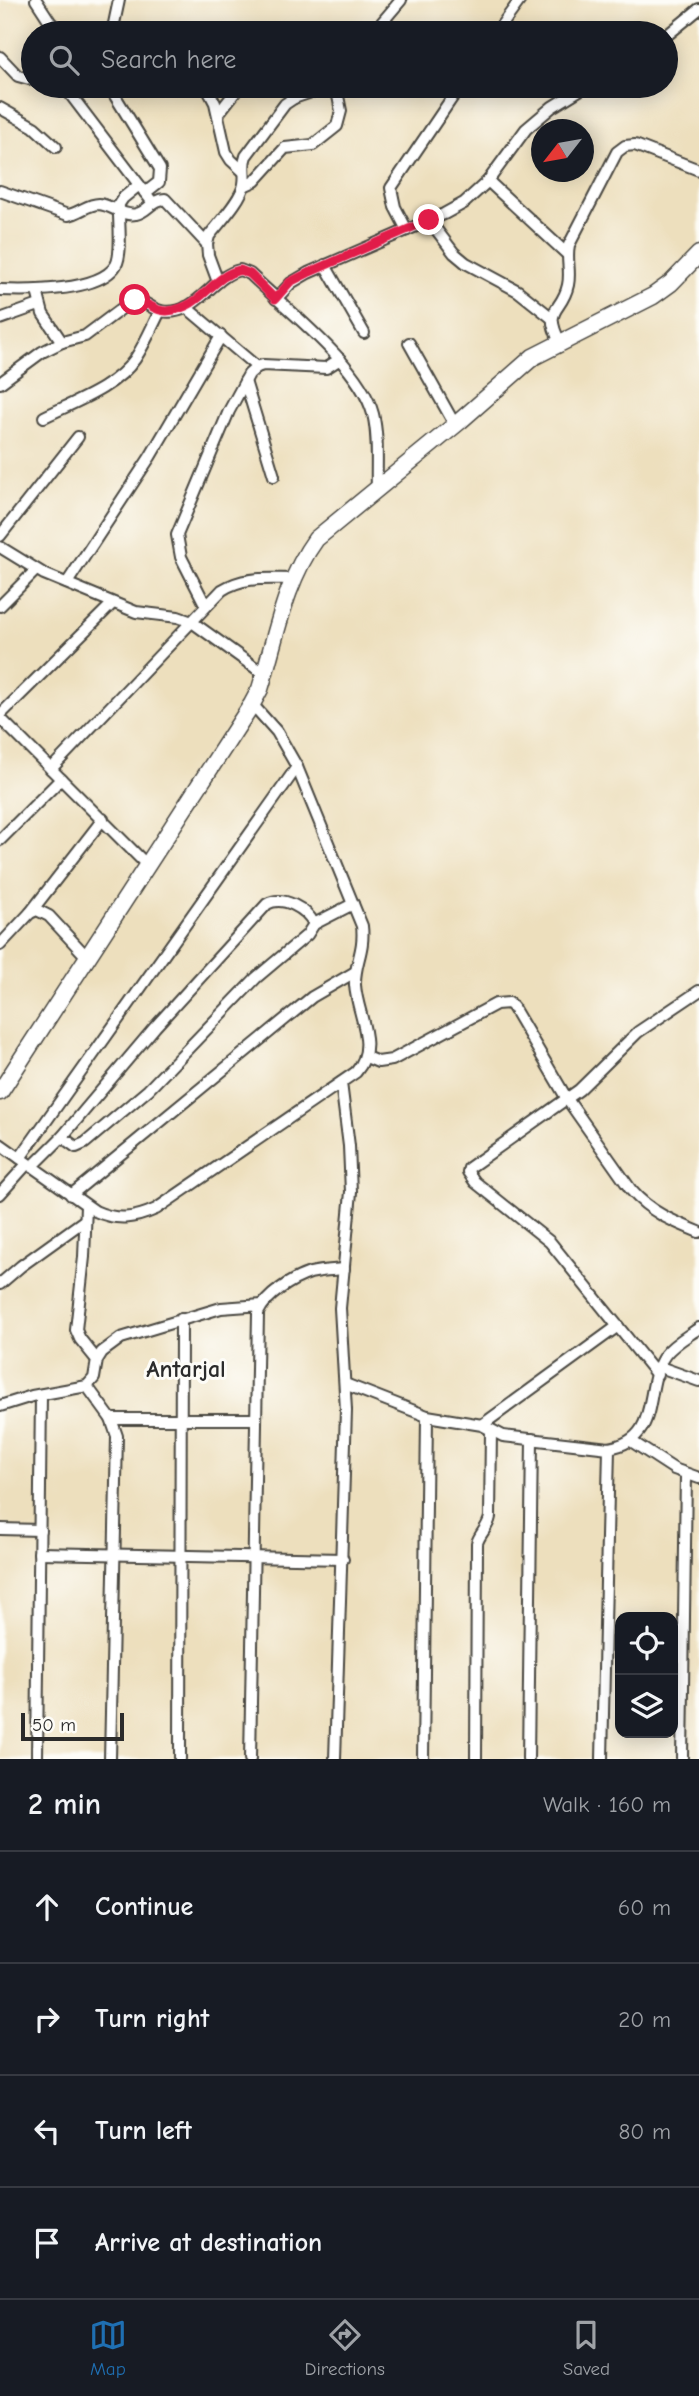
<!DOCTYPE html>
<meta charset="utf-8">
<style>
:root{--surface:#171b24;--page:#20242c;--text:#f1f3f6;--muted:#9ea1a6;--line:#363941;--accent:#1f6fb2}
body{margin:0;font-family:"Comic Neue",sans-serif;background:var(--page);color:var(--text)}
.controls{position:absolute;right:21px;bottom:21px;display:grid;overflow:hidden;border-radius:14px;box-shadow:0 4px 18px #0003}
.controls button{width:63px;height:63px;display:grid;place-items:center;padding:0;border:0;border-bottom:2px solid var(--line);background:var(--surface);color:var(--text);font:35px sans-serif}
.compass{position:absolute;left:531px;top:119px;width:63px;height:63px;border-radius:50%;background:var(--surface);box-shadow:0 4px 18px #0003;rotate:239deg}
.scale{position:absolute;left:21px;bottom:18px;width:103px;box-sizing:border-box;padding-left:7px;border:4px solid #2b2b2b;border-top:0;font-size:19px;line-height:24px;white-space:nowrap;color:#2b2b2b;-webkit-text-stroke:5px #fdfcf7;paint-order:stroke}
.stop{position:absolute;width:21px;height:21px;margin:-16px;border:5px solid #e11d48;border-radius:50%;background:#fff}
.stop.end{background:#e11d48;border-color:#fff;box-shadow:0 2px 7px #0008}
.list{margin:0;padding:0;list-style:none}
h2{display:flex;justify-content:space-between;align-items:center;height:91px;margin:0;padding:0 28px;font-size:30px}
h2 small{font-size:23px;font-weight:400;color:var(--muted)}
.list li{display:grid;grid-template-columns:46px 1fr auto;gap:21px;align-items:center;box-sizing:border-box;height:112px;padding:0 28px;border-top:2px solid var(--line)}
.list b{display:block;font-size:26px;white-space:nowrap}
.list em{font-size:23px;font-style:normal;color:var(--muted)}
.icon{flex:none;width:38px;height:38px;fill:none;stroke:currentColor;stroke-width:2;stroke-linecap:round;stroke-linejoin:round}
.map{position:relative;flex:none;width:699px;height:1759px;overflow:hidden}
.search{position:absolute;background:var(--surface);box-shadow:0 4px 18px #0003;left:21px;right:21px;top:21px;height:77px;display:flex;align-items:center;gap:18px;box-sizing:border-box;padding:0 24px;border-radius:38px;color:var(--muted);font-size:26px}
.sheet{height:539px;background:var(--surface)}
nav{display:flex;justify-content:space-around;align-items:center;box-sizing:border-box;height:98px;border-top:2px solid var(--line);background:var(--surface);font-size:19px;color:var(--muted)}
nav a{display:grid;justify-items:center;gap:4px}
nav .on{color:var(--accent)}
.map>svg:first-child{display:block}
</style>
<div class="map">
<svg width="699" height="1759" viewBox="0 0 699 1759">
<rect width="100%" height="100%" fill="#fdfcf7"/>
<filter id="ink" filterUnits="userSpaceOnUse"><feTurbulence type="fractalNoise" baseFrequency=".0143" numOctaves="2"/><feDisplacementMap in="SourceGraphic" scale="14" xChannelSelector="R" yChannelSelector="G"/><feConvolveMatrix kernelMatrix="1 2 1 2 8 2 1 2 1" color-interpolation-filters="sRGB"/></filter>
<filter id="wash" filterUnits="userSpaceOnUse"><feTurbulence type="fractalNoise" baseFrequency=".00686" numOctaves="4" result="noise"/><feDisplacementMap in="SourceGraphic" scale="28" xChannelSelector="R" yChannelSelector="G"/><feGaussianBlur stdDeviation="1.57" result="paint"/><feColorMatrix in="noise" values="0 0 0 0 0 0 0 0 0 0 0 0 0 0 0 0 0 1.4 0 .05"/><feComposite in="paint" operator="in"/></filter>
<g filter="url(#wash)">
<rect width="100%" height="100%" fill="#eddfbd"/>
</g>
<g filter="url(#ink)">
<g fill="none" stroke-linecap="round" stroke-linejoin="round">
<g stroke="#484641" stroke-width="14">
<g id="street">
<path d="M36,0L51,23L65,33"/>
<path d="M112,33L119,0"/>
<path d="M373,33L401,0"/>
<path d="M496,33L520,0"/>
<path d="M666,36L699,9"/>
<path d="M0,57L18,76L33,80"/>
<path d="M64,86L153,203"/>
<path d="M109,86L160,169L159,182L145,193"/>
<path d="M206,86L215,103L226,152L231,160L243,171"/>
<path d="M283,86L294,98"/>
<path d="M0,108L34,127L56,147"/>
<path d="M218,114L240,86"/>
<path d="M488,181L567,254"/>
<path d="M244,186L255,181L285,148L313,145L337,126L341,111L336,86"/>
<path d="M0,191L68,215C80,213 87,204 99,204C112,205 123,217 136,214C148,212 152,199 165,199L207,244"/>
<path d="M429,220L454,253L466,263L518,291L552,318"/>
<path d="M407,230L395,207L391,188L460,86"/>
<path d="M325,265L364,333"/>
<path d="M218,282L208,255L207,244L209,236C219,223 242,199 244,184C246,173 242,166 246,156L285,104L294,98L329,86"/>
<path d="M0,290C27,291 100,292 116,265C123,253 118,219 119,204L123,198L139,185"/>
<path d="M37,291L43,314L62,342"/>
<path d="M276,299L291,283L308,273L444,214L464,203L488,181L526,129L552,107L586,86"/>
<path d="M186,307L257,367"/>
<path d="M0,319L39,305"/>
<path d="M560,342C542,307 562,313 568,285C571,272 566,259 569,245L617,152L625,146L635,145L699,170"/>
<path d="M409,343L455,425"/>
<path d="M245,381L274,476"/>
<path d="M0,383L42,352L62,342L85,336L129,303L141,301C147,304 155,310 161,311C196,318 211,276 240,270L250,274C287,310 360,365 373,414C379,438 376,465 377,490"/>
<path d="M44,417C74,402 115,388 135,359C145,344 152,327 160,311"/>
<path d="M0,536L78,437"/>
<path d="M0,547L44,574L136,612L178,617L192,622L264,674"/>
<path d="M67,583L150,457L221,336"/>
<path d="M0,606L36,570"/>
<path d="M206,606L181,557L177,535L229,411L249,374L257,367L263,365L326,368L340,359"/>
<path d="M0,715L113,603"/>
<path d="M0,718L147,865"/>
<path d="M51,769L222,590C244,576 267,579 292,579"/>
<path d="M0,840L61,779"/>
<path d="M30,913L103,819"/>
<path d="M0,945L30,913L37,910L49,916L87,957"/>
<path d="M366,1057L378,1062L392,1060L496,1004L509,1003L513,1007L567,1099L631,1190C650,1212 672,1221 699,1232"/>
<path d="M62,1137L76,1147L85,1143L148,1090L256,978L307,935L314,924L353,904"/>
<path d="M0,1144L95,1211C117,1221 134,1219 156,1209L356,1072C379,1046 357,1015 355,985C354,964 365,951 362,926L297,767L277,732L252,704"/>
<path d="M20,1158L297,767"/>
<path d="M32,1167L62,1137L155,1027L267,904C283,895 307,909 314,924"/>
<path d="M0,1194L27,1164"/>
<path d="M71,1195L312,997L355,972"/>
<path d="M86,1206L84,1257L76,1330L80,1339L97,1360"/>
<path d="M0,1284L21,1266L85,1220"/>
<path d="M660,1367L699,1381"/>
<path d="M657,1375L550,1242L475,1182L468,1172L469,1168L579,1090L638,1032L699,991"/>
<path d="M345,1384L427,1416L482,1425L503,1436L609,1448C663,1439 642,1387 665,1355C673,1344 688,1336 699,1328"/>
<path d="M87,1386L111,1419L117,1436L110,1759"/>
<path d="M0,1406L32,1396L87,1386L94,1378L97,1360L102,1352L121,1338L221,1308L262,1305"/>
<path d="M111,1419H255"/>
<path d="M482,1425L618,1326"/>
<path d="M631,1441L674,1469L699,1478"/>
<path d="M0,1529L40,1530"/>
<path d="M39,1553L343,1559"/>
<path d="M37,1759L41,1395"/>
<path d="M180,1759L181,1319"/>
<path d="M250,1759L258,1313C266,1295 292,1279 310,1273C321,1270 333,1270 344,1269"/>
<path d="M335,1759L346,1410L340,1308L351,1192L349,1146L341,1083"/>
<path d="M423,1759L427,1416"/>
<path d="M476,1759L477,1543C480,1533 488,1528 490,1517L491,1430"/>
<path d="M528,1759L532,1439"/>
<path d="M602,1759L609,1448"/>
<path d="M682,1759L686,1475"/>
</g>
</g>
<g stroke="#484641" stroke-width="19">
<path id="secondary" d="M0,1092L252,704L260,689C276,638 284,583 316,539L460,421L533,357L653,296L671,283L699,254"/>
</g>
<use href="#street" stroke="#fff" stroke-width="10"/>
<use href="#secondary" stroke="#fff" stroke-width="16"/>
</g>
</g>
<g fill="none" stroke-linecap="round" stroke-linejoin="round" filter="url(#ink)">
<path stroke="#e11d48" stroke-width="9" d="M135,300C147,301 155,312 167,311C203,308 211,276 240,270L250,274L275,299L290,282L308,273L429,220"/>
</g>
<g text-anchor="middle" stroke-width="6" stroke-linejoin="round" paint-order="stroke">
<g font-size="24" font-weight="bold" fill="#2b2b2b" stroke="#fdfcf7">
<text x="186" y="1377">Antarjal</text>
</g>
</g>
</svg>
<div class="controls">
<button><svg class="icon" aria-label="locate" viewBox="0 0 24 24"><circle cx="12" cy="12" r="6"/><path d="M12 2v4M12 18v4M2 12h4M18 12h4"/></svg></button>
<button><svg class="icon" aria-label="layers" viewBox="0 0 24 24"><path d="M12 4l9 5-9 5-9-5zM3 14l9 5 9-5"/></svg></button>
</div>
<svg class="compass" viewBox="-18 -18 36 36"><path d="M0-13l5 13h-10z" fill="#e53935"/><path d="M0 13l5-13h-10z" fill="#9ea1a6"/></svg>
<div class="scale">50 m</div>
<div class="stop" style="left:135px;top:300px"></div>
<div class="stop end" style="left:429px;top:220px"></div>
<div class="search"><svg class="icon" aria-label="search" viewBox="0 0 24 24"><circle cx="10" cy="10" r="6"/><path d="M15 15l6 6"/></svg>Search here</div>
</div>
<section class="sheet">
<h2>2 min<small>Walk · 160 m</small></h2>
<ul class="list">
<li><svg class="icon" aria-label="ahead" viewBox="0 0 24 24"><path d="M12 20V5M6 11l6-6 6 6"/></svg><div><b>Continue</b></div><em>60 m</em></li>
<li><svg class="icon" aria-label="right" viewBox="0 0 24 24"><path d="M7 20v-9h11M14 6l5 5-5 5"/></svg><div><b>Turn right</b></div><em>20 m</em></li>
<li><svg class="icon" aria-label="left" viewBox="0 0 24 24"><path d="M17 20v-9H6M10 6l-5 5 5 5"/></svg><div><b>Turn left</b></div><em>80 m</em></li>
<li><svg class="icon" aria-label="arrive" viewBox="0 0 24 24"><path d="M6 21V4h12l-3 4 3 4H6"/></svg><div><b>Arrive at destination</b></div></li>
</ul>
</section>
<nav>
<a class="on"><svg class="icon" aria-label="map" viewBox="0 0 24 24"><path d="M3 6l6-2 6 2 6-2v14l-6 2-6-2-6 2zM9 4v14M15 6v14"/></svg>Map</a>
<a><svg class="icon" aria-label="directions" viewBox="0 0 24 24"><path d="M12 3l9 9-9 9-9-9zM9 14v-3h6M13 9l2 2-2 2"/></svg>Directions</a>
<a><svg class="icon" aria-label="saved" viewBox="0 0 24 24"><path d="M7 4h10v16l-5-4-5 4z"/></svg>Saved</a>
</nav>
